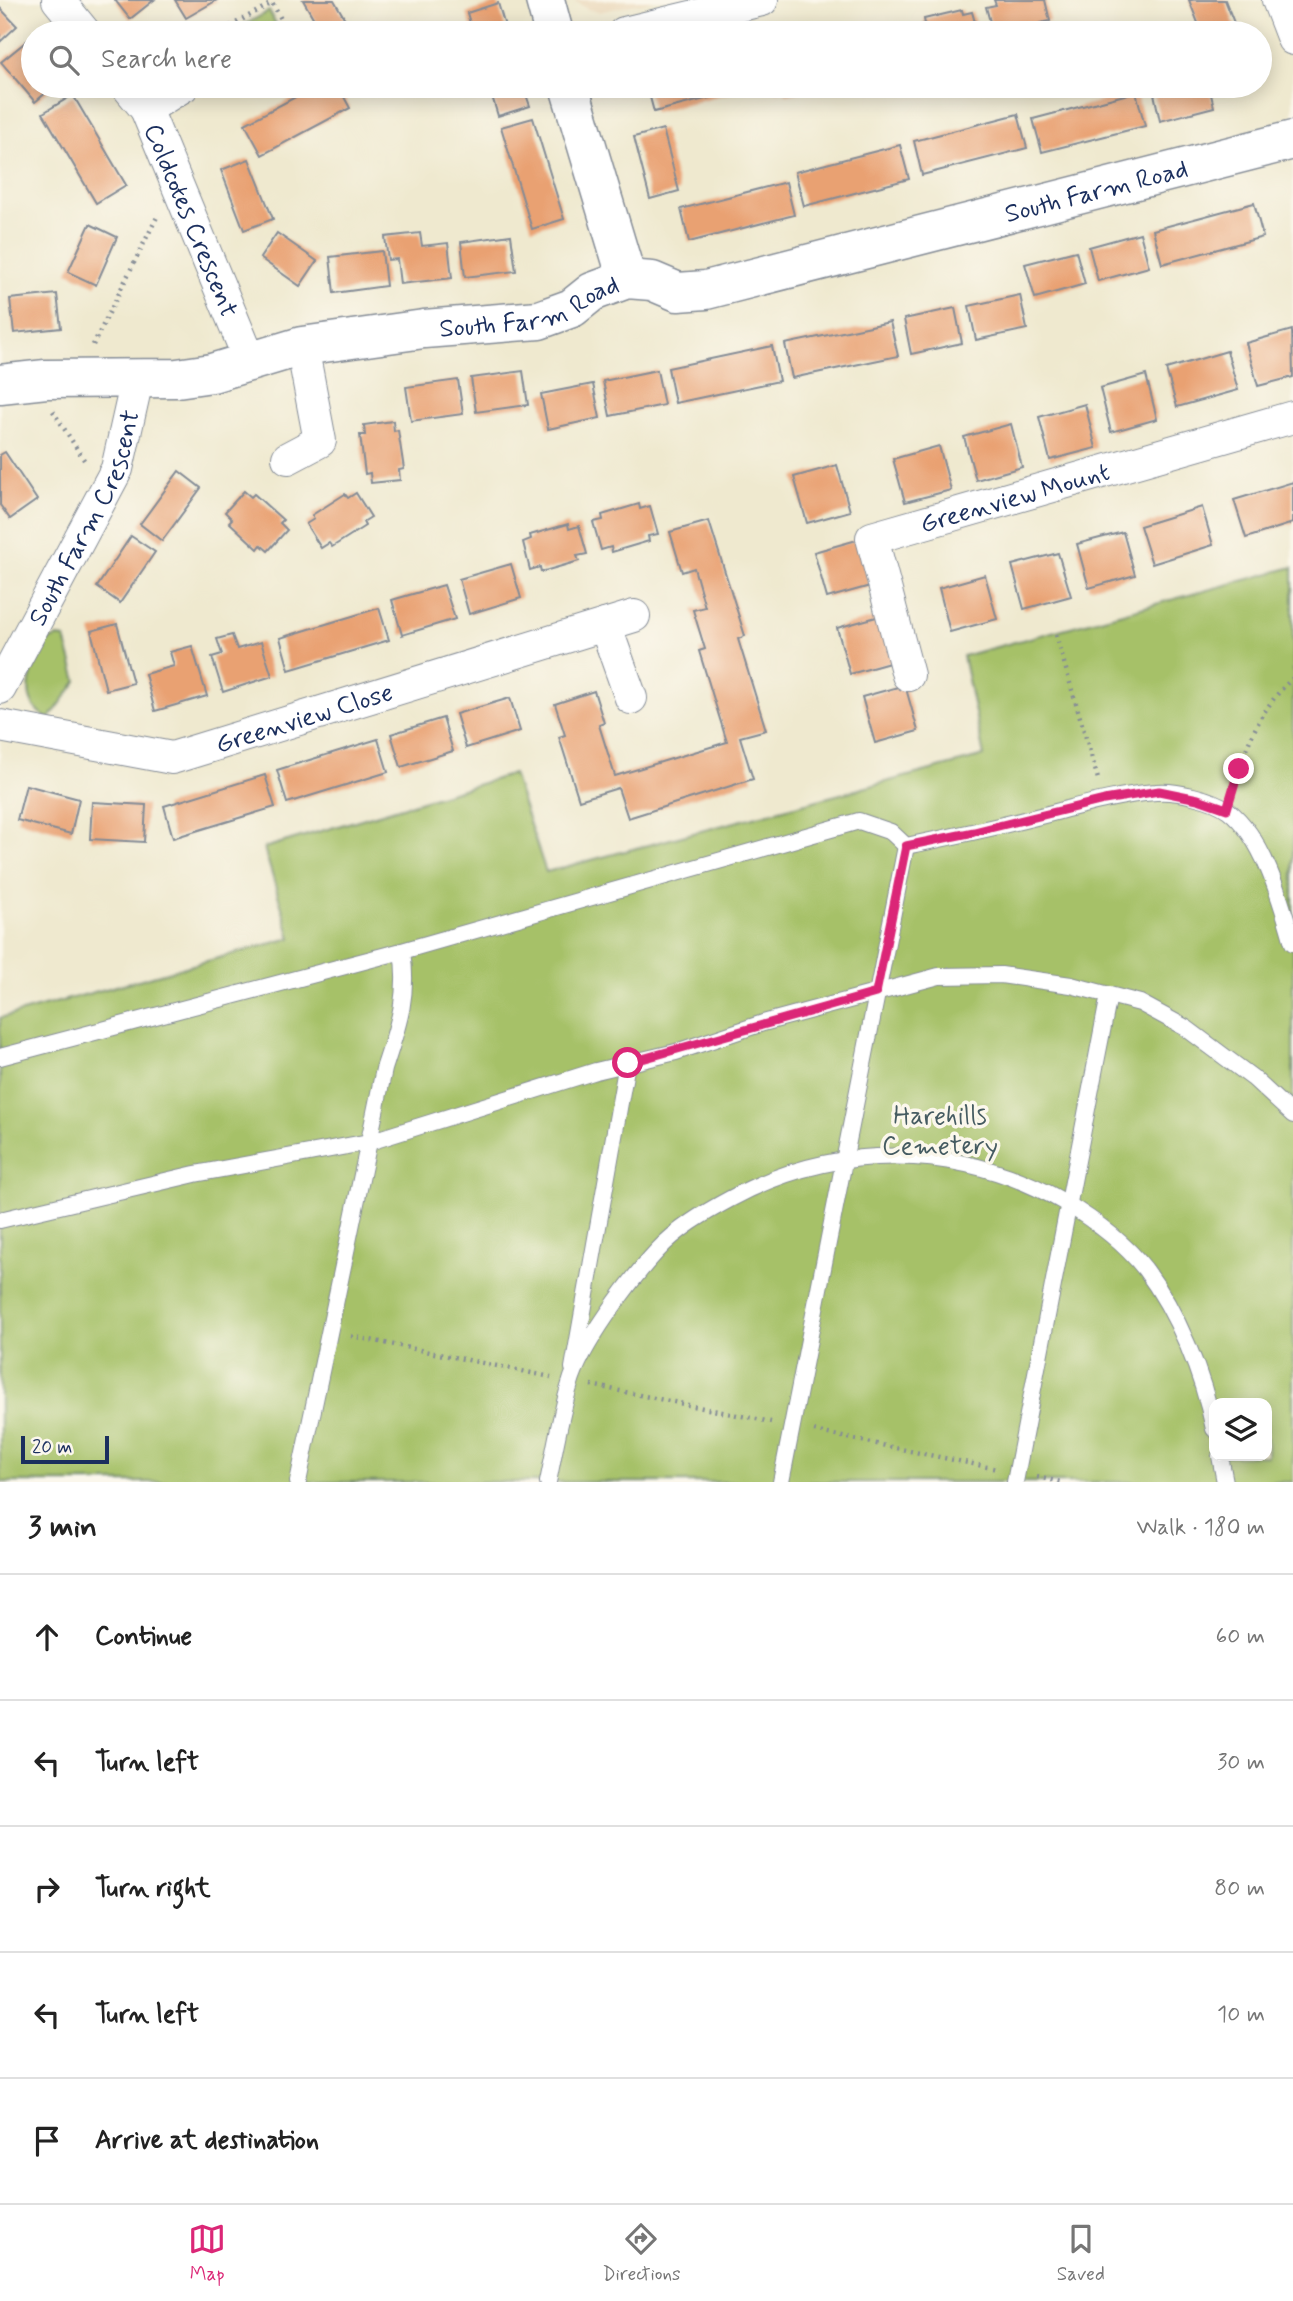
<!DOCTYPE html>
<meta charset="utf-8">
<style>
:root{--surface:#fff;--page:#f6f6f6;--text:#222;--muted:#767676;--line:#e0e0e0;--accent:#db2777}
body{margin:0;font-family:Mynerve,sans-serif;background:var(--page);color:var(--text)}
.controls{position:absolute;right:21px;bottom:21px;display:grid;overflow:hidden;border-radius:14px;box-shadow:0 4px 18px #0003}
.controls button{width:63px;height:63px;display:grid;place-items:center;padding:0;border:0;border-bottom:2px solid var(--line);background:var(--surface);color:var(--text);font:35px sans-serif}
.scale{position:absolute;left:21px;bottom:18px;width:88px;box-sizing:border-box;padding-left:7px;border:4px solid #1b2f5e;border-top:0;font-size:19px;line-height:24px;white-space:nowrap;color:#1b2f5e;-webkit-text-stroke:5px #fbf7ec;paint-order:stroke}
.stop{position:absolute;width:21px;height:21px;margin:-16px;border:5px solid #db2777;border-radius:50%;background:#fff}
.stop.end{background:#db2777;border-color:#fff;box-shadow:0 2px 7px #0008}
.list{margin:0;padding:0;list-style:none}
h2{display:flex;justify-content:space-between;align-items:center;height:91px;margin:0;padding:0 28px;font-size:30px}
h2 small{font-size:23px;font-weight:400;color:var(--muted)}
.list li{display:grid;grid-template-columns:46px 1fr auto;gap:21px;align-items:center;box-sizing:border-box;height:126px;padding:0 28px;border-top:2px solid var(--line)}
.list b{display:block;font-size:26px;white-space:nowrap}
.list em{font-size:23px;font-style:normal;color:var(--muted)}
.icon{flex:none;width:38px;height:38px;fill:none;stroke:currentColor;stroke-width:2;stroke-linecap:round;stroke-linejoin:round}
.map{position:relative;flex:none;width:1293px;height:1482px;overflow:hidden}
.search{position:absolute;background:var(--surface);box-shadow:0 4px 18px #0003;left:21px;right:21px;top:21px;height:77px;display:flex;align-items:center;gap:18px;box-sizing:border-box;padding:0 24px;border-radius:38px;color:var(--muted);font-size:26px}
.sheet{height:721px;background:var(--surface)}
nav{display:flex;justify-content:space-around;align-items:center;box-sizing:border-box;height:98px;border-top:2px solid var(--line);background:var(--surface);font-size:19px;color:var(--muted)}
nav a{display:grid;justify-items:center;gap:4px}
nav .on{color:var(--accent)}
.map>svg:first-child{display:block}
</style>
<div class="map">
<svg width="1293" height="1482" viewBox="0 0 1293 1482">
<rect width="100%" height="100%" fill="#fbf7ec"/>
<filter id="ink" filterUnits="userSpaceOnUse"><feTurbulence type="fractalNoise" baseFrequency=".0143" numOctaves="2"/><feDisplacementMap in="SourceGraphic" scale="14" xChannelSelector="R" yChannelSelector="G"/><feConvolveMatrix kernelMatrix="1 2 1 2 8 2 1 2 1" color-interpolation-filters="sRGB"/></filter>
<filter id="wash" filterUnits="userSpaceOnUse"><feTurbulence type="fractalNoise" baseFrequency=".00686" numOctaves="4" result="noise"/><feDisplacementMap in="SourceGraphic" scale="28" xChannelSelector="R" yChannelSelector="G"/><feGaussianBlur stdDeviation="1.57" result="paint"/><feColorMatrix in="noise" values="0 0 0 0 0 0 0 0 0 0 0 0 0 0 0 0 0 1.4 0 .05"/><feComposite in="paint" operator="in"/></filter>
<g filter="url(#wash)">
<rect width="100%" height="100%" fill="#efe9cf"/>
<path fill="#ebd8ba" d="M574,0H655L599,12L587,9Z"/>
<g fill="#a6c168" stroke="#607863" stroke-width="2" fill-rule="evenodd">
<path d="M269,11L281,33H230Z"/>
<path d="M1293,567V1482H0V1018L291,938L264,848L513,774L546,872L984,756L963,656ZM1214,1403H1267V1456H1214Z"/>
<path d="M57,637L65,638L77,681L49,719C14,701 33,667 47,641Z"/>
</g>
<g id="blocks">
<g fill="#e9a172">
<path d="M115,0H154L130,19Z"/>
<path d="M175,0H217L186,18Z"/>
<path d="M303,0H334L353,33H322Z"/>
<path d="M994,0H1045L1050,21L1040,23L1042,28L1021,33H993L986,7L996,5Z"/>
<path d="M1189,0H1225L1238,33H1202Z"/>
<path d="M498,3L507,33H473L467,13Z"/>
<path d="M0,8L17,26L0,42Z"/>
<path d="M962,10L963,14L972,12L978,33H917L916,26L925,24L924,19Z"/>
<path d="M28,40L33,46V86H54L35,102L1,62Z"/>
<path d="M316,86H338L350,108L262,155L245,124Z"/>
<path d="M489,86H523L530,106L498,116Z"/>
<path d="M647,86H752V87L654,112Z"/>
<path d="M774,86H818V87L786,95L785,90L776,92Z"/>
<path d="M1166,86H1209L1214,107L1160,121L1153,89Z"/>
<path d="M1136,92L1145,126L1042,152L1033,119Z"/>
<path d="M73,95L126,185L96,203L43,113Z"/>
<path d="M1018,114L1027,148L922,175L914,141Z"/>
<path d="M533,118L564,219L532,229L501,127Z"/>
<path d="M663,129L679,191L650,199L634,137Z"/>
<path d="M900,145L909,179L804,206L795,172Z"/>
<path d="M249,159L273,219L244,230L221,170Z"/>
<path d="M786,182L794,215L689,242L681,209Z"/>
<path d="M1254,203L1263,237L1162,264L1153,230Z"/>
<path d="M90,224L117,237L96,285L68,272Z"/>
<path d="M277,233L317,261L300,286L260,258Z"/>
<path d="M420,233L422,246L448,243L452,278L400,284L397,259L388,260L385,237Z"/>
<path d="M1140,233L1149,267L1098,281L1089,247Z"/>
<path d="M511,235L516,271L465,277L461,242Z"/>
<path d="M382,251L386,286L334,293L330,257Z"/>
<path d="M1076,251L1085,284L1035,298L1025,264Z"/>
<path d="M57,294L61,328L14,333L10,299Z"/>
<path d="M1020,295L1027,329L976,340L969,306Z"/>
<path d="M955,308L962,343L911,354L904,319Z"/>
<path d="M890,322L898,356L792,378L785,344Z"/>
<path d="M1292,330L1293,377L1258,386L1246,343Z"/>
<path d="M772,346L779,381L675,403L668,368Z"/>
<path d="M1227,351L1238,390L1177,407L1166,369Z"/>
<path d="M657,370L664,405L610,416L603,381Z"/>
<path d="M523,371L528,405L476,412L471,378Z"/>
<path d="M1146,375L1157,419L1111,432L1100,388Z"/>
<path d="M458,380L463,414L411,421L406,387Z"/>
<path d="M593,384L600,418L548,429L541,394Z"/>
<path d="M1085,404L1096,448L1050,460L1039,417Z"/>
<path d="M393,421L394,431L398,430L404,469L399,470L400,480L371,483L370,473L365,474L360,435H365L364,425Z"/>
<path d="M1011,424L1022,467L976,480L964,437Z"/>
<path d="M939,446L951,490L905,502L893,459Z"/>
<path d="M5,452L37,500L10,519L0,505V455Z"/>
<path d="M837,465L850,511L807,523L794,477Z"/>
<path d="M179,471L201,488L162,541L140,524Z"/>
<path d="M1293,482V523L1246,538L1234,500Z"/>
<path d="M244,491L251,497L254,494L283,520L280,523L287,530L268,551L261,545L258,549L229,522L232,519L225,512Z"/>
<path d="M356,493L371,517L363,522L365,526L332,547L329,543L321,548L306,524L314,519L312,515L345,494L348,498Z"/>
<path d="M639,504L640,509L650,506L658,534L648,536L649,541L612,552L611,547L601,550L593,522L603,520L602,515Z"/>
<path d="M1202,507L1213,545L1152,564L1140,526Z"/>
<path d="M709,521L745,636L738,639L766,730L740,737L753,779L628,818L618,788L579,800L559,737L565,735L555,704L594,691L604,723L599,725L615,776L727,742L699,651L705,649L693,610L705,607L694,568L682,572L670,532Z"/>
<path d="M568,524L569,529L579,526L587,554L577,556L579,561L541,572L540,567L530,570L523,542L531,539L530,535Z"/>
<path d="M1123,532L1135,575L1089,588L1077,544Z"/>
<path d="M131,536L155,552L120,603L97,587Z"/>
<path d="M857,540L870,586L827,598L814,552Z"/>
<path d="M1058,553L1071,596L1024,609L1012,565Z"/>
<path d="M511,564L521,598L469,614L459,579Z"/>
<path d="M985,575L997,619L950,632L939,588Z"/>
<path d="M444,585L455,619L402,635L392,600Z"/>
<path d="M379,608L389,640L289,670L280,638Z"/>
<path d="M880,616L893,662L850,674L837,628Z"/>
<path d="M117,624L133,683L106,690L91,631Z"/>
<path d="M232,635L237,649L261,642L272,676L223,692L212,657L222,654L217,639Z"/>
<path d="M192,646L207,696L155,711L145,674L174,666L170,652Z"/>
<path d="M905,685L918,731L875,743L862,697Z"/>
<path d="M510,698L520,731L466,748L456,714Z"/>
<path d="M443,718L453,751L401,767L391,734Z"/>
<path d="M378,739L388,772L287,803L277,770Z"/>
<path d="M265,775L275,807L173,838L164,806Z"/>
<path d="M26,785L79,799L71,834L17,820Z"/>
<path d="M92,802L146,805L144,842L90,839Z"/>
</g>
</g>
</g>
<g filter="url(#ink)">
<use href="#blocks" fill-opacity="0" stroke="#858c96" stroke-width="2"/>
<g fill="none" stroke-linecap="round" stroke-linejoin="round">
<g stroke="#858c96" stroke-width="18">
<g id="service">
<path d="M0,1057L402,951L859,821L891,832L906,846C950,837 993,828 1036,817C1076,807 1116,795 1156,792C1175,790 1213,799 1228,810C1264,838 1281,901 1293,943"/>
<path d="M0,1220L195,1174L369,1142L596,1071L676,1052L763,1023L939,976L1001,975L1071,985L1140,1003L1186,1028L1253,1078L1293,1115"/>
<path d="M573,1368L627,1063"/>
<path d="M1220,1456L1225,1482"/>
<path d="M298,1482L384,1069C398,1026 409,997 402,951"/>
<path d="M548,1482C555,1449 560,1416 570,1384C580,1347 630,1280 657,1251C677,1229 704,1213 730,1199C835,1142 959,1142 1064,1202C1094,1220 1123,1241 1145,1269C1178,1313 1203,1375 1214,1429"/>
<path d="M781,1482L906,846"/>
<path d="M1015,1482L1109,995"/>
</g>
</g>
<g stroke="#858c96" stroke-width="34">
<g id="minor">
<path d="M58,0L85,33"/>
<path d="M1278,0L1293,39"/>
<path d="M624,33L762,0"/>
<path id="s1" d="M127,86L146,109L250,361"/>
<path d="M146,109L183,86"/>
<path d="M288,458L320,441L302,346"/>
<path d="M605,625L631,698"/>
<path id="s2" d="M908,675L872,538L1293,417"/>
<path id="s3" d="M0,688L117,469L137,380"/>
<path id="s4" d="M0,726L172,758L634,616"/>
</g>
</g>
<g stroke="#858c96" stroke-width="41">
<g id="tertiary">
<path d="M545,0L554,33"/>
<path d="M569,86L627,279"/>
<path id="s5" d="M0,384L46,379L177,378L212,373L302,346L424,329L539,320L572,308L592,292L627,279L652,281L678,292L706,290L1293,140"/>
</g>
</g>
<g stroke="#858c96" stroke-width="4.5" stroke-dasharray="2 5" stroke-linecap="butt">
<path d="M218,33L272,3L289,33"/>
<path d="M229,86L244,91L253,86"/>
<path d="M93,345L158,215"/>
<path d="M53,411L86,463"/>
<path d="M1056,635L1098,779"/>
<path d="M1233,789C1246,746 1259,709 1293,678"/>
<path d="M351,1336L551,1377"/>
<path d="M591,1385L771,1422"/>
<path d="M814,1431L997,1469"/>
<path d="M1037,1477L1061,1482"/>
</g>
<use href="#service" stroke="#fff" stroke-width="16"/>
<use href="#minor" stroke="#fff" stroke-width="32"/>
<use href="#tertiary" stroke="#fff" stroke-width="38"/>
</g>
</g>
<g fill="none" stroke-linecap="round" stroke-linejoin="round" filter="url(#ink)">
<path stroke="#db2777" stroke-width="9" d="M628,1063L876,993L906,846L974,832L1104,800L1159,791L1198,799L1227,809L1239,769"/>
</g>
<g text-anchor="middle" stroke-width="7" stroke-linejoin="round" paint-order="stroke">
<g font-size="26" fill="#1b2f5e" stroke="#fbf7ec">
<text dy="9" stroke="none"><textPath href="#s5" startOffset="1127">South Farm Road</textPath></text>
<text dy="9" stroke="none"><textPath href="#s1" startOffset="150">Coldcotes Crescent</textPath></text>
<text dy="9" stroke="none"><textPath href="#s5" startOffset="539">South Farm Road</textPath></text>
<text dy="9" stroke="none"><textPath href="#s2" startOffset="290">Greenview Mount</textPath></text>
<text dy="9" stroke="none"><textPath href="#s3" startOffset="191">South Farm Crescent</textPath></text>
<text dy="9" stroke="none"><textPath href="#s4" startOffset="313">Greenview Close</textPath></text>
</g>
<g font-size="26" fill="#455b61" stroke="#fbf7ec">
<text x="940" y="1124">Harehills<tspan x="940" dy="30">Cemetery</tspan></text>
</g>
</g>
</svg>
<div class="controls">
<button><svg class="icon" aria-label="layers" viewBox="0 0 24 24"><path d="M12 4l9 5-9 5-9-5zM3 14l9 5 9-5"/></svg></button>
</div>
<div class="scale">20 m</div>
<div class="stop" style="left:628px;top:1063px"></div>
<div class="stop end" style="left:1239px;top:769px"></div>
<div class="search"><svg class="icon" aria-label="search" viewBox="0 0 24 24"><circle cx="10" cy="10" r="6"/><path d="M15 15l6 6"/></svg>Search here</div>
</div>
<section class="sheet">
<h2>3 min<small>Walk · 180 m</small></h2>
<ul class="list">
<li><svg class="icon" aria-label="ahead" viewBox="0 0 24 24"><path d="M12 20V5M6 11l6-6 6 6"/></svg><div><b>Continue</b></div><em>60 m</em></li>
<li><svg class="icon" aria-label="left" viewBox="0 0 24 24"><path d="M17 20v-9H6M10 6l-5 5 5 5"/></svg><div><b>Turn left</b></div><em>30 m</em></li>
<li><svg class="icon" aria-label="right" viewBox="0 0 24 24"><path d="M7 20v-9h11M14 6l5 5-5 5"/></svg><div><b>Turn right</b></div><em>80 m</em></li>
<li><svg class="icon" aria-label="left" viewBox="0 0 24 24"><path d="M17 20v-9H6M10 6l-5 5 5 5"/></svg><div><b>Turn left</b></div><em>10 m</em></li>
<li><svg class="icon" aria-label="arrive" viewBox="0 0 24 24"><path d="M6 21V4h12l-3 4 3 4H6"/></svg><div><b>Arrive at destination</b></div></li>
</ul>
</section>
<nav>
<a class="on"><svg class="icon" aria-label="map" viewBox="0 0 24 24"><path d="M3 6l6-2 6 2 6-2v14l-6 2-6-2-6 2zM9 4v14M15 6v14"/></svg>Map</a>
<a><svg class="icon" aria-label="directions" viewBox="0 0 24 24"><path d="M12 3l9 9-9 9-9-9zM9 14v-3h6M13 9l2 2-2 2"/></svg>Directions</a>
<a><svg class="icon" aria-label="saved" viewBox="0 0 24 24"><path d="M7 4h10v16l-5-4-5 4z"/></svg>Saved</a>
</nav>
